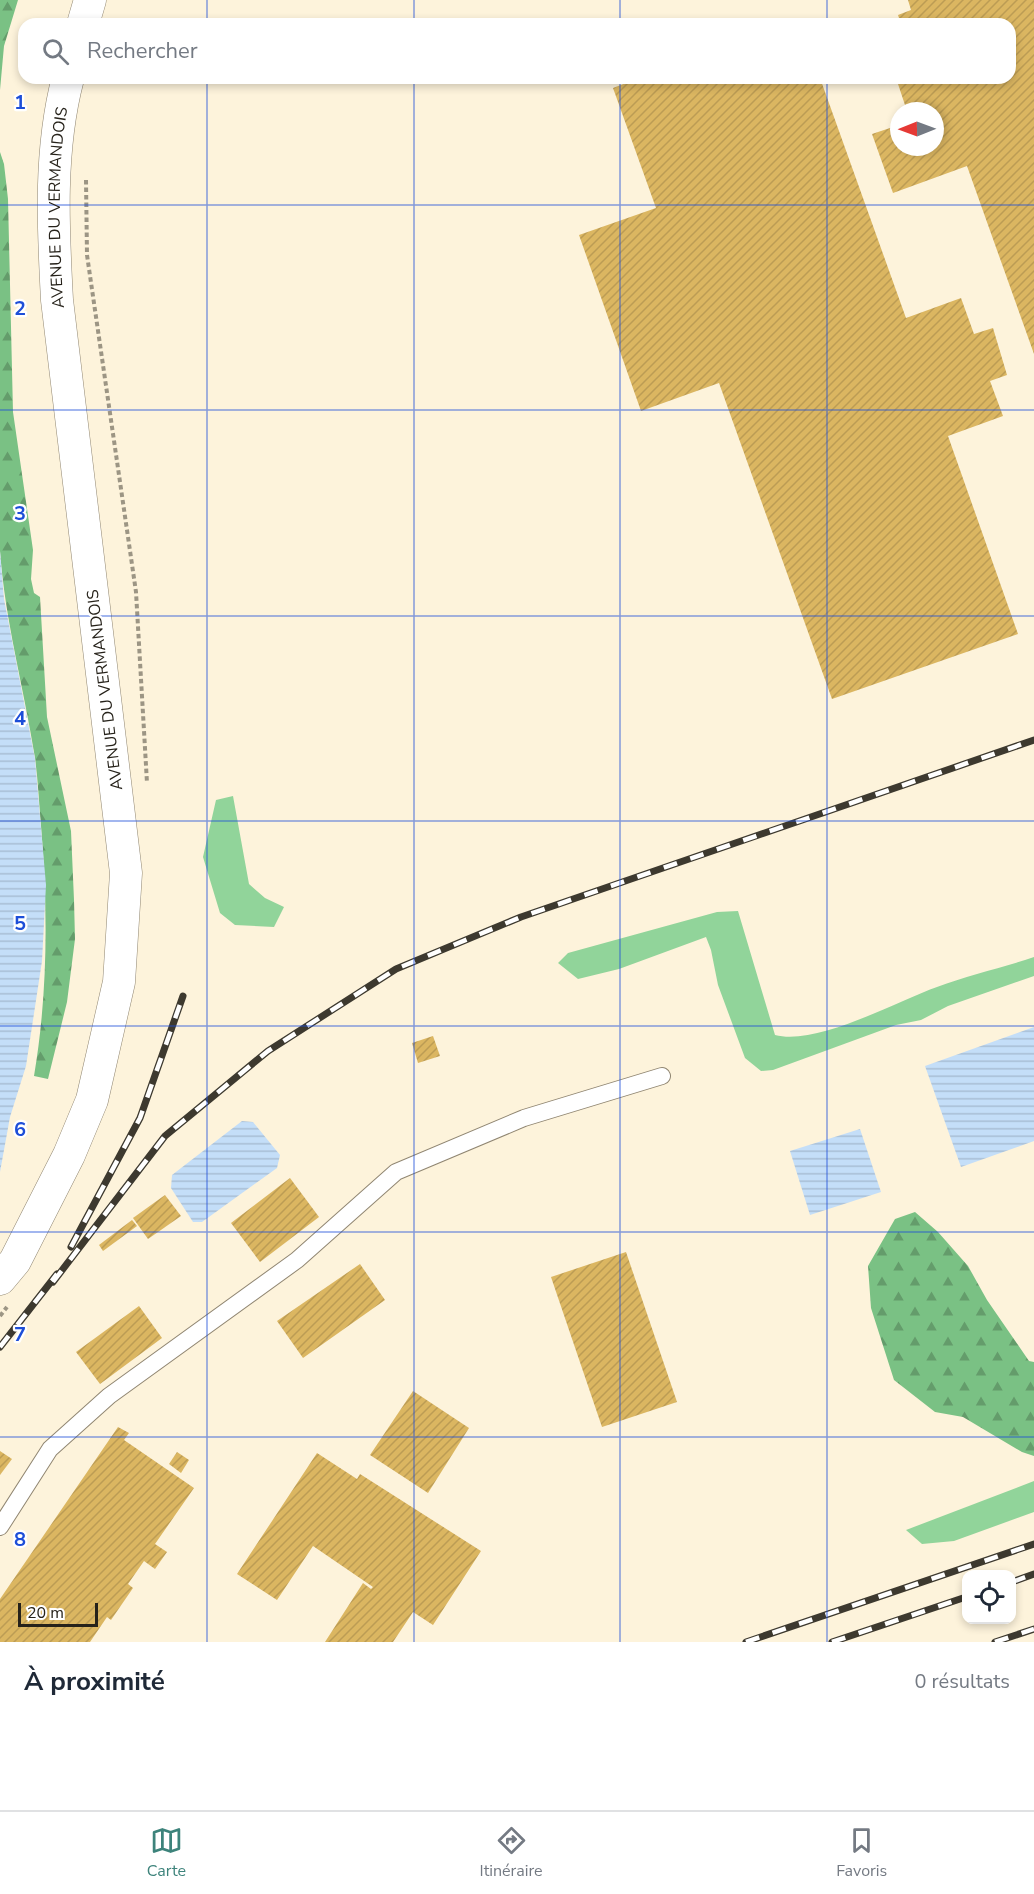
<!DOCTYPE html>
<html lang="fr">
<meta charset="utf-8">
<style>
:root{--surface:#fff;--page:#f2f2f3;--text:#1f2937;--muted:#747a83;--line:#e0e1e3;--accent:#3d837b}
body{margin:0;font-family:"Nunito Sans",sans-serif;background:var(--page);color:var(--text)}
.controls{position:absolute;right:18px;bottom:18px;display:grid;overflow:hidden;border-radius:12px;box-shadow:0 3px 9px #0003}
.controls button{width:54px;height:54px;display:grid;place-items:center;padding:0;border:0;border-bottom:2px solid var(--line);background:var(--surface);color:var(--text);font:30px sans-serif}
.compass{position:absolute;left:890px;top:102px;width:54px;height:54px;border-radius:50%;background:var(--surface);box-shadow:0 3px 9px #0003;rotate:269deg}
.scale{position:absolute;left:18px;bottom:15px;width:80px;box-sizing:border-box;padding-left:6px;border:3px solid #26221a;border-top:0;font-size:16px;line-height:21px;white-space:nowrap;color:#26221a;-webkit-text-stroke:4px #fff;paint-order:stroke}
.list{margin:0;padding:0;list-style:none}
h2{display:flex;justify-content:space-between;align-items:center;height:78px;margin:0;padding:0 24px;font-size:26px}
h2 small{font-size:20px;font-weight:400;color:var(--muted)}
.icon{flex:none;width:33px;height:33px;fill:none;stroke:currentColor;stroke-width:2;stroke-linecap:round;stroke-linejoin:round}
.map{position:relative;flex:none;width:1034px;height:1642px;overflow:hidden}
.search{position:absolute;background:var(--surface);box-shadow:0 3px 9px #0003;left:18px;right:18px;top:18px;height:66px;display:flex;align-items:center;gap:15px;box-sizing:border-box;padding:0 21px;border-radius:18px;color:var(--muted);font-size:22px}
.sheet{height:168px;background:var(--surface)}
nav{display:flex;justify-content:space-around;align-items:center;box-sizing:border-box;height:84px;border-top:2px solid var(--line);background:var(--surface);font-size:16px;color:var(--muted)}
nav a{display:grid;justify-items:center;gap:3px}
nav .on{color:var(--accent)}
.map>svg:first-child{display:block}
</style>
<div class="map">
<svg width="1034" height="1642" viewBox="0 0 1034 1642">
<defs>
<pattern id="forest-firs" width="22" height="20" patternUnits="userSpaceOnUse" patternTransform="scale(1.5)"><rect width="22" height="20" fill="#7ac184"/><path d="M5 1l3.5 6h-7zM16 11l3.5 6h-7z" fill="#649c6b"/></pattern>
<pattern id="water-rules" width="6" height="5" patternUnits="userSpaceOnUse" patternTransform="scale(1.5)"><rect width="6" height="5" fill="#c4def8"/><path d="M0 2.5h6" fill="none" stroke="#a8bed4"/></pattern>
<pattern id="building-hatch" width="6" height="6" patternUnits="userSpaceOnUse" patternTransform="scale(1.5)"><rect width="6" height="6" fill="#dbb661"/><path d="M-1 1l2-2M0 6l6-6M5 7l2-2" fill="none" stroke="#bc9c54"/></pattern>
</defs>
<rect width="100%" height="100%" fill="#fdf3db"/>
<g fill="#91d49a">
<path d="M233,796L249,884L265,898L284,907L274,927L235,925L220,913L203,857L216,800Z"/>
<path d="M738,911L775,1035C817,1046 895,1002 937,987C968,975 1002,968 1034,957V976L948,1006L921,1020L896,1025L773,1070L761,1071L745,1058L718,985L711,950L706,937L619,969L578,979L558,963L568,953L717,912Z"/>
<path d="M1034,1481V1512L954,1541L922,1544L906,1530Z"/>
</g>
<g fill="url(#forest-firs)">
<path d="M0,0H18L4,46L0,90Z"/>
<path d="M0,152L4,164L8,199L13,412L33,550L31,579L34,593L40,597L47,717L71,831L74,900L75,939L67,1002L48,1079L34,1076C48,993 48,910 41,826C39,803 38,780 35,758C24,688 5,621 0,551Z"/>
<path d="M915,1212L938,1232L968,1266L987,1300L1029,1361L1034,1362V1456L1022,1452L963,1417L935,1412L894,1380L871,1308L868,1266L895,1219Z"/>
</g>
<g fill="url(#water-rules)">
<path d="M0,551L4,599L35,759L46,885L42,961L26,1066L10,1117L0,1172Z"/>
<path d="M1034,1027V1141L961,1167L925,1066Z"/>
<path d="M242,1121L253,1122L280,1155L277,1168L202,1222H193L171,1188L172,1175Z"/>
<path d="M860,1129L881,1192L810,1215L790,1151Z"/>
</g>
<g fill="url(#building-hatch)">
<path d="M908,0H1034V354L967,166L893,193L872,134L899,125V147H935V111H907L896,78H1010V24H901L898,15L911,10Z"/>
<path d="M639,78H820L906,318L961,298L974,334L993,328L1007,375L990,381L1003,416L948,436L1018,634L832,699L719,383L641,411L579,235L656,208L613,88Z"/>
<path d="M433,1036L440,1056L418,1063L412,1043Z"/>
<path d="M290,1178L319,1217L260,1262L231,1223Z"/>
<path d="M165,1195L181,1216L148,1239L133,1218Z"/>
<path d="M132,1220L137,1226L103,1251L99,1245Z"/>
<path d="M626,1252L677,1402L602,1427L551,1277Z"/>
<path d="M360,1264L385,1300L303,1358L277,1321Z"/>
<path d="M139,1306L162,1338L100,1384L76,1352Z"/>
<path d="M413,1391L469,1428L428,1493L370,1455Z"/>
<path d="M118,1427L129,1433L124,1440L194,1488L155,1544L167,1552L155,1569L144,1561L128,1584L133,1588L111,1620L107,1617L90,1642H0V1599Z"/>
<path d="M0,1451L12,1459L0,1475Z"/>
<path d="M177,1452L189,1460L181,1473L169,1464Z"/>
<path d="M317,1453L357,1479L360,1474L481,1551L433,1625L413,1612L393,1642H325L363,1583L371,1589L373,1587L313,1546L277,1600L237,1574Z"/>
</g>
<g fill="none" stroke-linecap="round" stroke-linejoin="round">
<g stroke="#908672" stroke-width="18">
<path id="lane" d="M0,1527L50,1449L109,1396L297,1260L396,1172L524,1118L662,1076"/>
</g>
<g stroke="#908672" stroke-width="33">
<g id="street">
<path d="M83,24L90,0"/>
<path id="s1" d="M0,1279L15,1261L69,1155L92,1100L119,982L126,873L57,300C53,227 49,150 68,78"/>
</g>
</g>
<g stroke="#9c9584" stroke-width="4" stroke-dasharray="4.5 3" stroke-linecap="butt">
<path d="M86,180L87,255L136,592L147,783"/>
<path d="M0,1316L7,1307"/>
</g>
<use href="#lane" stroke="#fff" stroke-width="16"/>
<use href="#street" stroke="#fff" stroke-width="32"/>
<g stroke="#3d392f" stroke-width="7">
<g id="rail">
<path d="M71,1247L140,1118L183,996"/>
<path d="M53,1282L165,1136L268,1051L396,969L521,917L1034,740"/>
<path d="M0,1347L57,1274"/>
<path d="M1012,1582L1034,1574"/>
<path d="M746,1642L1034,1544"/>
<path d="M832,1642L966,1597"/>
<path d="M995,1642L1034,1629"/>
</g>
</g>
<use href="#rail" stroke="#fff" stroke-width="4.5" stroke-dasharray="14" stroke-linecap="butt"/>
</g>
<path fill="none" stroke="#1d4ed8" stroke-width="1.5" stroke-opacity="0.55" d="M207,0V24M414,0V24M620,0V24M827,0V24M207,78V1642M414,78V1642M620,78V1642M827,78V1642M0,205H1034M0,410H1034M0,616H1034M0,821H1034M0,1026H1034M0,1232H1034M0,1437H1034"/>
<g text-anchor="middle" stroke-width="4.5" stroke-linejoin="round" paint-order="stroke">
<g font-size="16" fill="#26221a" stroke="#fff">
<text dy="6" stroke="none"><textPath href="#s1" startOffset="1102">AVENUE DU VERMANDOIS</textPath></text>
<text transform="translate(104 690) rotate(-97)" y="6">AVENUE DU VERMANDOIS</text>
</g>
</g>
<g font-size="20" text-anchor="middle" font-weight="bold" fill="#1d4ed8" stroke="#fff" stroke-width="4.5" stroke-linejoin="round" paint-order="stroke">
<text x="20" y="109">1</text>
<text x="20" y="315">2</text>
<text x="20" y="520">3</text>
<text x="20" y="725">4</text>
<text x="20" y="930">5</text>
<text x="20" y="1136">6</text>
<text x="20" y="1341">7</text>
<text x="20" y="1546">8</text>
</g>
</svg>
<div class="controls">
<button><svg class="icon" aria-label="locate" viewBox="0 0 24 24"><circle cx="12" cy="12" r="6"/><path d="M12 2v4M12 18v4M2 12h4M18 12h4"/></svg></button>
</div>
<svg class="compass" viewBox="-18 -18 36 36"><path d="M0-13l5 13h-10z" fill="#e53935"/><path d="M0 13l5-13h-10z" fill="#747a83"/></svg>
<div class="scale">20 m</div>
<div class="search"><svg class="icon" aria-label="search" viewBox="0 0 24 24"><circle cx="10" cy="10" r="6"/><path d="M15 15l6 6"/></svg>Rechercher</div>
</div>
<section class="sheet">
<h2>À proximité<small>0 résultats</small></h2>
<ul class="list">
</ul>
</section>
<nav>
<a class="on"><svg class="icon" aria-label="map" viewBox="0 0 24 24"><path d="M3 6l6-2 6 2 6-2v14l-6 2-6-2-6 2zM9 4v14M15 6v14"/></svg>Carte</a>
<a><svg class="icon" aria-label="directions" viewBox="0 0 24 24"><path d="M12 3l9 9-9 9-9-9zM9 14v-3h6M13 9l2 2-2 2"/></svg>Itinéraire</a>
<a><svg class="icon" aria-label="saved" viewBox="0 0 24 24"><path d="M7 4h10v16l-5-4-5 4z"/></svg>Favoris</a>
</nav>
